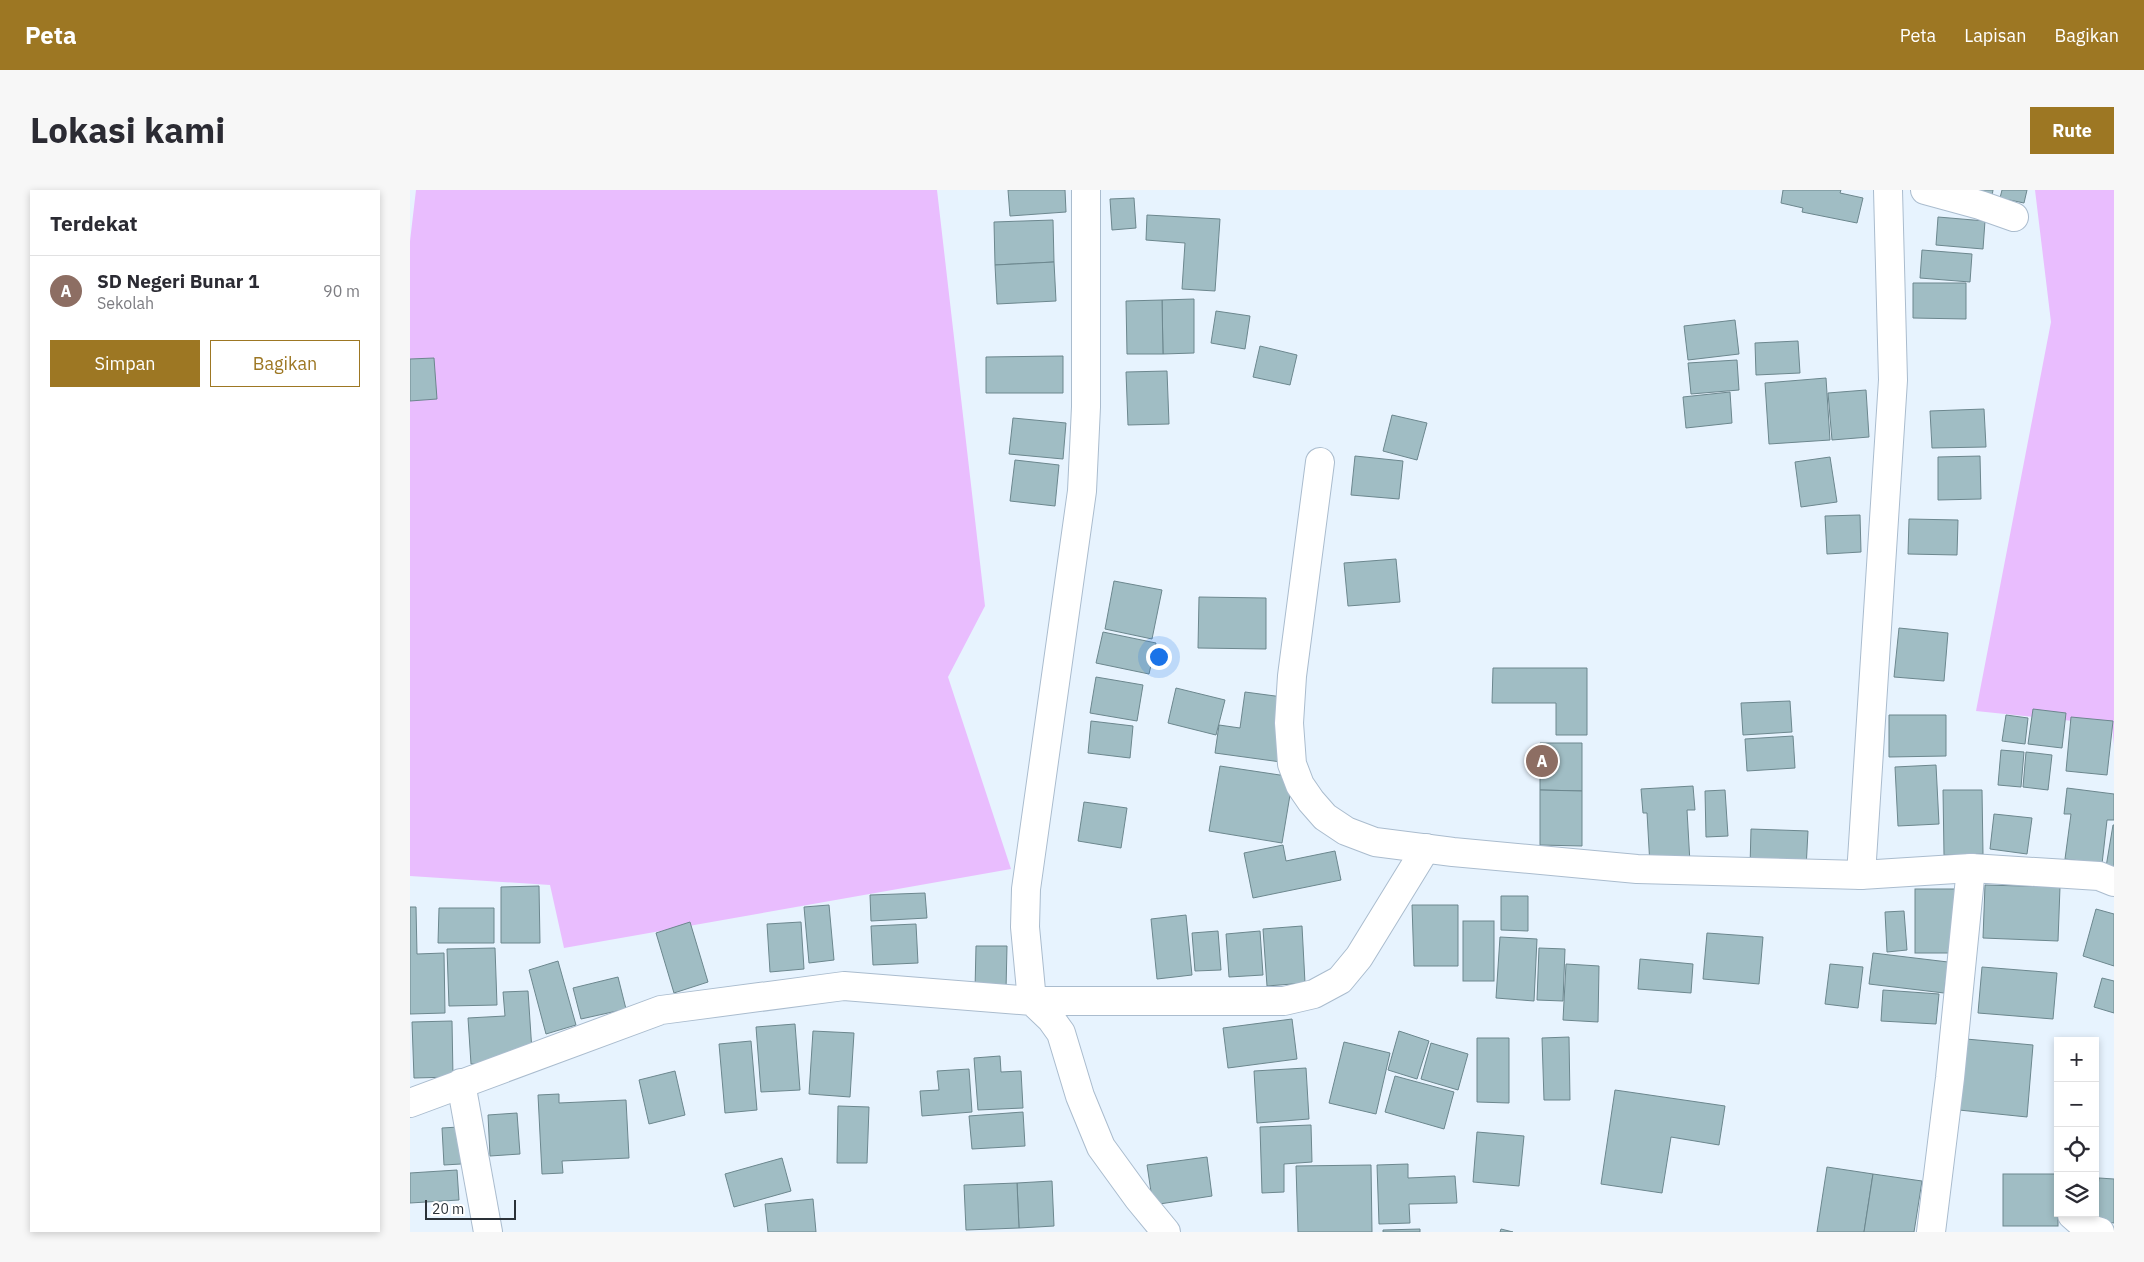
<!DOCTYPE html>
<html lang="id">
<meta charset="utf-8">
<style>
:root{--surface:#fff;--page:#f7f7f7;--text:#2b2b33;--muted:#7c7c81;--line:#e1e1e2;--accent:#9d7723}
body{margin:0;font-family:"IBM Plex Sans",sans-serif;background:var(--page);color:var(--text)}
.controls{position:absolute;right:15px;bottom:15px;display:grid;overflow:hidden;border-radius:0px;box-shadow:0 2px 8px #0003}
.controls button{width:45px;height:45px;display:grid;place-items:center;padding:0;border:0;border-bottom:1px solid var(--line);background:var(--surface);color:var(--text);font:25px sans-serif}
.scale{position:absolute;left:15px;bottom:12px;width:91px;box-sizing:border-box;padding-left:5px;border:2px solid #2a3138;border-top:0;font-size:14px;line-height:18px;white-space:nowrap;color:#2a3138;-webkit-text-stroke:4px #fff;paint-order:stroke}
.you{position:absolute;left:748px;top:466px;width:18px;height:18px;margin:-12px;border:4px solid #fff;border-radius:50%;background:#1a73e8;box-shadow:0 0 0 8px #1a73e833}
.badge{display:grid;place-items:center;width:32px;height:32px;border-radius:50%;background:var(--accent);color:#fff;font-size:16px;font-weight:700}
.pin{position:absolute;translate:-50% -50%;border:2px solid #fff;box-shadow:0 1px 5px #0006}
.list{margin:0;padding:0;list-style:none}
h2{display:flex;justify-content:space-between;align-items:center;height:65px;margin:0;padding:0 20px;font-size:21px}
h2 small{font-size:16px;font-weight:400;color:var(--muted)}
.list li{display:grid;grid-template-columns:32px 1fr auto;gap:15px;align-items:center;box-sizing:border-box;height:70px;padding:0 20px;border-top:1px solid var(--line)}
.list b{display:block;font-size:19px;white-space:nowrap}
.list p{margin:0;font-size:16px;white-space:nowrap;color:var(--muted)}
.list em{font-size:16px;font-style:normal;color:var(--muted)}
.actions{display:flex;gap:10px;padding:15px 20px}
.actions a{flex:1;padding:11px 0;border:1px solid var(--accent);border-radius:0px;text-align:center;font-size:18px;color:var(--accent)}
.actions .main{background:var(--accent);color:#fff}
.icon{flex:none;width:28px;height:28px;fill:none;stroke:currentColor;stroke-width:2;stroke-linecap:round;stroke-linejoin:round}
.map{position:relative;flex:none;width:1704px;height:1042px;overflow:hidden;border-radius:0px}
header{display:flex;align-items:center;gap:30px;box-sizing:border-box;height:70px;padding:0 25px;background:var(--accent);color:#fff}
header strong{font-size:24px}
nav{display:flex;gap:28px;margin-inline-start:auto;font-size:18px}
.intro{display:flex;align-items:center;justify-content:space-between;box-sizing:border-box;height:120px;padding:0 30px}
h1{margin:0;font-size:35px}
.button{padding:12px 22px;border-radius:0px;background:var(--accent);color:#fff;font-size:18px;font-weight:700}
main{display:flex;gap:30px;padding:0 30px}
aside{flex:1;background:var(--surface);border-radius:0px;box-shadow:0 2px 8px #0003}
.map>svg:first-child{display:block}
</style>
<header>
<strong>Peta</strong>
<nav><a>Peta</a><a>Lapisan</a><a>Bagikan</a></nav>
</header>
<div class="intro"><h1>Lokasi kami</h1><a class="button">Rute</a></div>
<main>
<aside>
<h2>Terdekat<small></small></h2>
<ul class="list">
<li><span class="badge" style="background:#8d6e63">A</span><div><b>SD Negeri Bunar 1</b><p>Sekolah</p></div><em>90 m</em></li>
</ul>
<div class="actions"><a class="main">Simpan</a><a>Bagikan</a></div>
</aside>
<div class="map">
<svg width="1704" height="1042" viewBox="0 0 1704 1042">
<rect width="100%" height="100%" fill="#e7f3fe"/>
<g fill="#e9bdfe">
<path d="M6,0H527L575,416L538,487L601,679L154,758L140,695L0,686V51Z"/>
<path d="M1625,0H1704V556L1702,535L1566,521L1641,132Z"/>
</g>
<g fill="#a0bdc4" stroke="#6c878e">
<path d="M598,0H655L656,22L600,26Z"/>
<path d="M1373,0H1431L1430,3L1453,8L1447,33L1392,22L1393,18L1371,13Z"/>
<path d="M1554,0H1583L1582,6Z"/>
<path d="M1592,0H1617L1614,13L1590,8Z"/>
<path d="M724,8L726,38L702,40L700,9Z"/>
<path d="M737,25L810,29L805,101L772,99L775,53L736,50Z"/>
<path d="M1528,27L1575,31L1573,59L1526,55Z"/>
<path d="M643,30L644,72L585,75L584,32Z"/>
<path d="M1512,60L1562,64L1560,92L1510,88Z"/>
<path d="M644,72L646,111L587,114L585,75Z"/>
<path d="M1503,93H1556V129L1503,128Z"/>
<path d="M784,109V163L753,164L752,110Z"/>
<path d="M752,110L753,164H717L716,111Z"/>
<path d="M806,121L840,126L835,159L801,153Z"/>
<path d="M1325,130L1329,164L1278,170L1274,136Z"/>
<path d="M1388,151L1390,183L1346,185L1345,153Z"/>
<path d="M850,156L887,165L880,195L843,187Z"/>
<path d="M653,166V203H576V167Z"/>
<path d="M24,168L27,209L0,211V169Z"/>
<path d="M1327,170L1329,200L1281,204L1278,173Z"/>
<path d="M757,181L759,234L718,235L716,182Z"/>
<path d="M1416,188L1420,250L1359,254L1355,193Z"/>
<path d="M1456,200L1459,247L1422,250L1418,203Z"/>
<path d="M1320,202L1322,233L1276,238L1273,207Z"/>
<path d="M1574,219L1576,257L1522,258L1520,221Z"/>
<path d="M982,225L1017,233L1007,270L973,261Z"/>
<path d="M603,228L656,233L653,269L599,264Z"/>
<path d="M945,266L993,271L989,309L941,305Z"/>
<path d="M1570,266L1571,309L1528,310V267Z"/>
<path d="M1420,267L1427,312L1391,317L1385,272Z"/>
<path d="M605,270L649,275L645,316L600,311Z"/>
<path d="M1450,325L1451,362L1417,364L1415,326Z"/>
<path d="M1499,329L1548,330L1547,365L1498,364Z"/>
<path d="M986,369L990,412L938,416L934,373Z"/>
<path d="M704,391L752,400L742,449L695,439Z"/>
<path d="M789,407L856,408V459L788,458Z"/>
<path d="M1489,438L1538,443L1534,491L1484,487Z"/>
<path d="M693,442L746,453L739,484L686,473Z"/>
<path d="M1083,478H1177V545H1146V513H1082Z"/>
<path d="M686,487L733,495L727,531L680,523Z"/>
<path d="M766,498L815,510L806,545L758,533Z"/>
<path d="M835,502L880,508L871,572L805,563L809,535L830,538Z"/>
<path d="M1380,511L1382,542L1333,545L1331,513Z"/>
<path d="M1623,519L1656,523L1652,558L1618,554Z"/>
<path d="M1479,525H1536V566L1479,567Z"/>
<path d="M1596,525L1618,528L1615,554L1592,551Z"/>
<path d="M1661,527L1703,531L1697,585L1656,581Z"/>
<path d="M681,531L723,536L720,568L678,563Z"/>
<path d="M1383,546L1385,578L1337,581L1335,549Z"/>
<path d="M1130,553H1172V601L1130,600Z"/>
<path d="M1591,560L1614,562L1611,597L1588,595Z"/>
<path d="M1616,562L1642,565L1638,600L1613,597Z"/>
<path d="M1526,575L1529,634L1488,636L1485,577Z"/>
<path d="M810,576L883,587L872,653L799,641Z"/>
<path d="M1283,596L1285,620H1277L1280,673L1240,676L1237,623H1233L1231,599Z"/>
<path d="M1657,598L1704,604V630H1697L1692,674L1655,669L1661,624H1654Z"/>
<path d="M1130,600L1172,601V656L1130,655Z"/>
<path d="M1315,600L1318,646L1296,647L1295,601Z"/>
<path d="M1533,600H1572L1573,664L1534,665Z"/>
<path d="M674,612L717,618L711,658L668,651Z"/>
<path d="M1584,624L1622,628L1617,664L1580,659Z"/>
<path d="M1703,635H1704V678L1696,677Z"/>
<path d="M1341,639L1398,641L1396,679L1340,677Z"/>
<path d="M873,655L876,671L925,661L931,690L843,708L834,663Z"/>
<path d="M1575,695L1650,697L1648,751L1573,748Z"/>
<path d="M129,696L130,753H91V697Z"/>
<rect x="1505" y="699" width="42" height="64"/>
<path d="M515,703L517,728L461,731L460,705Z"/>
<path d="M1091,706H1118V741L1091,740Z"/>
<path d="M419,715L424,770L399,773L394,717Z"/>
<path d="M1002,715H1048V776H1004Z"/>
<path d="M0,717H6L7,764L34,763L35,823L0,824Z"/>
<path d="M29,718H84V753H28Z"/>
<path d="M1686,719L1704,724V776L1673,766Z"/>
<path d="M1494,721L1497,760L1477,762L1475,722Z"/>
<path d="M776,725L782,785L747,789L741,729Z"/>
<rect x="1053" y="731" width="31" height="60"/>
<path d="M280,732L298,792L264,803L246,743Z"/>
<path d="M391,732L394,779L360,782L357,734Z"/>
<path d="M506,734L508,773L463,775L461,736Z"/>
<path d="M892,736L895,793L857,796L853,739Z"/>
<path d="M808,741L811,780L785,781L782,743Z"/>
<path d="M850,741L853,785L819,787L816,744Z"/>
<path d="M1297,743L1353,747L1349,794L1293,789Z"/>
<path d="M1090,747L1127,749L1124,811L1086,808Z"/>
<path d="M566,756H597L596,800H565Z"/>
<path d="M85,758L87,815L39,816L37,759Z"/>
<path d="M1129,758L1155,759L1153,811L1127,810Z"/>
<path d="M1463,763L1538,772L1534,803L1459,794Z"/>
<path d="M1230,769L1283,774L1281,803L1228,799Z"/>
<path d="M148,771L166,835L136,844L119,780Z"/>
<path d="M1156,774L1189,776L1188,832L1153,830Z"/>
<path d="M1420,774L1453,777L1448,818L1415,814Z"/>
<path d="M1572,777L1647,783L1643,829L1568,823Z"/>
<path d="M208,787L216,819L171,829L163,798Z"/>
<path d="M1692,788L1704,791V823L1684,817Z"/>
<path d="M1473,800L1529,804L1526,834L1471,831Z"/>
<path d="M118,801L122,861L100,871L61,874L58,828L95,826L93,802Z"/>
<path d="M882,829L887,869L818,878L813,838Z"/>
<path d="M42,831L43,887L4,888L2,832Z"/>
<path d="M385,834L390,900L351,902L346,837Z"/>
<path d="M403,841L444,843L440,907L399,904Z"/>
<path d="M989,841L1019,851L1007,889L978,880Z"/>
<path d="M1159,847L1160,910H1134L1132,848Z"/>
<path d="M1067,848H1099V913L1067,912Z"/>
<path d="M1556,849L1623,855L1617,927L1549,920Z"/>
<path d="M341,851L347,920L315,923L309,854Z"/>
<path d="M934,852L980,863L966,924L919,913Z"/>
<path d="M1021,853L1058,864L1048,900L1011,889Z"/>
<path d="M590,866L591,882L611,881L613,918L568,920L564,868Z"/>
<path d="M896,878L899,929L847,933L844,881Z"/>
<path d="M559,879L562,922L512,926L510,901L529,900L527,881Z"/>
<path d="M265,881L275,925L239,934L229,890Z"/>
<path d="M985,886L1044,902L1034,939L975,922Z"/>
<path d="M1205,900L1315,916L1309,955L1261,947L1252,1003L1191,994Z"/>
<path d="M149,904V913L216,910L219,968L152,971L153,983L132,984L128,905Z"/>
<path d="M428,916L459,917L457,973H427Z"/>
<path d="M613,922L615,956L562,959L559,926Z"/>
<path d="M107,923L110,964L80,966L78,925Z"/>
<path d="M901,935L902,972L874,974V1002L852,1003L850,937Z"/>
<path d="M49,937L51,974L34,975L32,938Z"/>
<path d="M1067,942L1114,946L1109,996L1063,992Z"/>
<path d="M797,967L802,1006L743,1015L737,975Z"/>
<path d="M372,968L381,1001L324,1017L315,984Z"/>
<path d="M998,974V988L1045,986L1047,1013L999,1014L1000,1033L969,1034L967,975Z"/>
<path d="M961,975L962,1042H888L886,976Z"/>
<path d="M1417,977L1463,984L1454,1042H1407Z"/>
<path d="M47,980L49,1010L0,1013V983Z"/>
<path d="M1463,984L1512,991L1504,1042H1454Z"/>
<rect x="1593" y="984" width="55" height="52"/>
<path d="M1689,988L1704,989V1033L1684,1030Z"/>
<path d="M642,991L644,1036L609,1038L607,993Z"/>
<path d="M607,993L609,1038L556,1040L554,995Z"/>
<path d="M403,1009L406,1042H358L355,1014Z"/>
<path d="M1010,1039V1042H973V1040Z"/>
<path d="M1091,1039L1103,1042H1090Z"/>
</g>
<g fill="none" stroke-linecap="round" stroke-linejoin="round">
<g stroke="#aabcce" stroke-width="30">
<g id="minor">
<path d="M676,0V217L672,301L616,699L615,737L622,811H874L904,804L930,790L949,767L1016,658"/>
<path d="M1515,0L1570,15L1604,27"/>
<path d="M910,272L882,486L879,533L882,574L890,595L901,611L915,627L936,641L965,652L1043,662L1227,679L1451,685L1561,678L1689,686L1704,692"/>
<path d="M1451,685L1483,190L1478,0"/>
<path d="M51,893L78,1042"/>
<path d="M0,913L251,820L434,796L622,811L641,829L651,843L670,906L691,957L728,1008L756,1042"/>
<path d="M1662,1025L1677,1038L1690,1042"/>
<path d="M1521,1042L1540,888L1561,678"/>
</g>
</g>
<use href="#minor" stroke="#fff" stroke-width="28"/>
</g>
</svg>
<div class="controls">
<button>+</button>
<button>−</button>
<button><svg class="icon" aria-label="locate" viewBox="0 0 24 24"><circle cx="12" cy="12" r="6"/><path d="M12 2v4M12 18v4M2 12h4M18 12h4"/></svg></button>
<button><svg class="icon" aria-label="layers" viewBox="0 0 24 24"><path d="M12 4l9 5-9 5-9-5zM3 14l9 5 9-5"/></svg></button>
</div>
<div class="scale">20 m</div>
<div class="you"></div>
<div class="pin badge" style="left:1132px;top:571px;background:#8d6e63">A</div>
</div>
</main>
